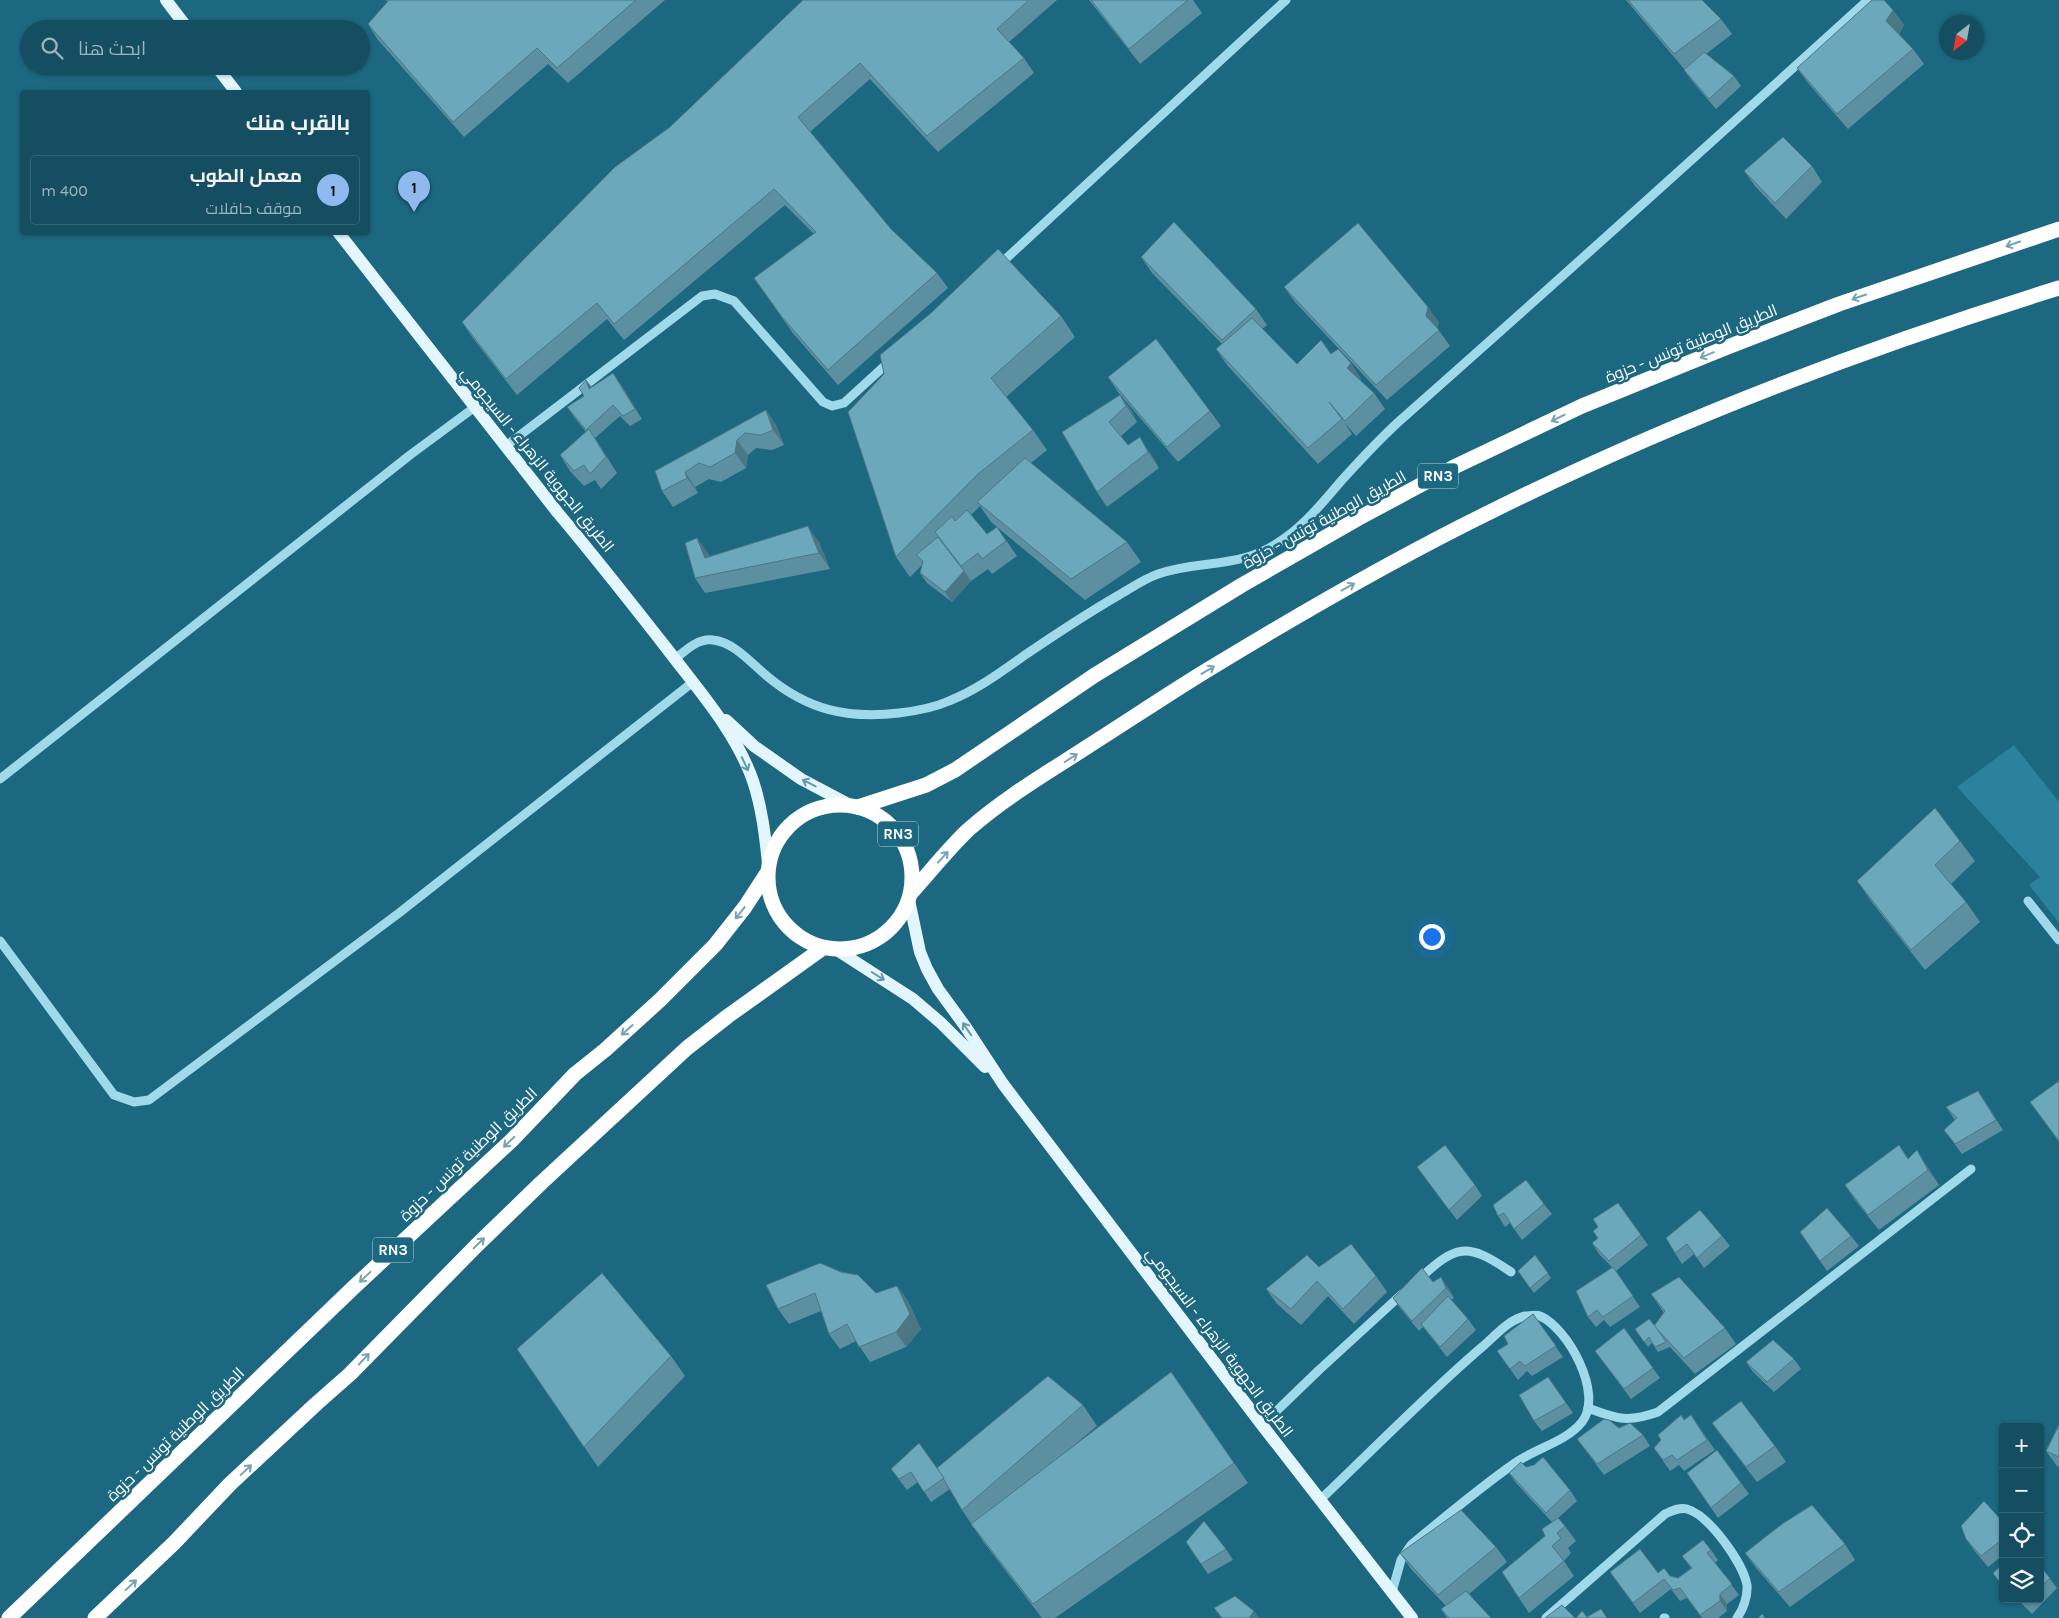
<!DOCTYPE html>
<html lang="ar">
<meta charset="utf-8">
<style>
:root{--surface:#154e60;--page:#225869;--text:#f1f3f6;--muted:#9db4bd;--line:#346575;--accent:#90b9f0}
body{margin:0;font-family:Karla,Cairo,sans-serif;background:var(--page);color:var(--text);direction:rtl}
.controls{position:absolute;right:15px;bottom:15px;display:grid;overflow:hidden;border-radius:5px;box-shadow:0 1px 4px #0004}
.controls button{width:45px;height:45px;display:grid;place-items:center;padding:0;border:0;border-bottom:1px solid var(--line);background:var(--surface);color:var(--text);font:25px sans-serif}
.compass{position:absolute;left:1939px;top:15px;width:45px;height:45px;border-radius:50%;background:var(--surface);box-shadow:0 1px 4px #0004;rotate:211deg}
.you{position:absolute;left:1431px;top:936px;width:18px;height:18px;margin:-12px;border:4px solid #fff;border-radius:50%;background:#1a73e8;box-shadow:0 0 0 8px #1a73e833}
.badge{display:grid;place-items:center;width:32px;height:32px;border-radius:50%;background:var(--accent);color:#111;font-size:16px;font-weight:700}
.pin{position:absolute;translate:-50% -41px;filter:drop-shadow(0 1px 2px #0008)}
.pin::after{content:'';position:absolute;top:26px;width:18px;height:15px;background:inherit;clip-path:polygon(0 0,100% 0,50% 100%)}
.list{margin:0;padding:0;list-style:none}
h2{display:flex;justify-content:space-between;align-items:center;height:65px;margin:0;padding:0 20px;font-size:21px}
h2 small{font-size:16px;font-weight:400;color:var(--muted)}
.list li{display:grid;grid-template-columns:32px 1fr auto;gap:15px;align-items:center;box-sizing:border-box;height:70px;margin:0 10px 10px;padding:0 10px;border:1px solid var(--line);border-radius:5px}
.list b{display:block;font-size:19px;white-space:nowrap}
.list p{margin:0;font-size:16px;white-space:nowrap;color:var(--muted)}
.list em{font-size:16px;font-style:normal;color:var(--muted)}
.icon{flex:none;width:28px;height:28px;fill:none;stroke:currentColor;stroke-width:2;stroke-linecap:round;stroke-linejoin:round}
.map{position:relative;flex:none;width:2059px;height:1618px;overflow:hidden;direction:ltr}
.search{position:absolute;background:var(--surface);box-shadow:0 1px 4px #0004;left:20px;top:20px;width:350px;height:55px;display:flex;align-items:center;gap:12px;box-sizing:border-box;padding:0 18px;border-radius:28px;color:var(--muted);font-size:19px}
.panel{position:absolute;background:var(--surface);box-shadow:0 1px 4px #0004;left:20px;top:90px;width:350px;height:145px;border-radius:5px;direction:rtl}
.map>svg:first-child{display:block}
</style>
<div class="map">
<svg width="2059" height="1618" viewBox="0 0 2059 1618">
<rect width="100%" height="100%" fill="#1c6880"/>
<path fill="#2b829d" d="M2014,745L2059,802V923L2029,885L2040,877L1957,787Z"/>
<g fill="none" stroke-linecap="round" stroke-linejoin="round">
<g stroke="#a0d9e9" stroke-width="9">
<path d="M998,266L1286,0"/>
<path d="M506,446L702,296L715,294L734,301L823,402L832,406L844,403L891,360"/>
<path d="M675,659C686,650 698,638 713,640C734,642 752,664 768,677C808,710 847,719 899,713C916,711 933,708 949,701C977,690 1001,672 1025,655C1056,634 1086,614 1119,595C1131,588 1144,579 1158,574C1204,558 1240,571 1285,538C1307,522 1324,501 1342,480C1362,458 1382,436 1404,417C1560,279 1714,140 1868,0"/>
<path d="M0,779L410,455L475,407"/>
<path d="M2028,901L2059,940"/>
<path d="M0,941L114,1095L134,1102L149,1100L399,913L693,682"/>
<path d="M1418,1280C1456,1245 1466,1241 1511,1272"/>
<path d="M1588,1408C1618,1419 1627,1423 1658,1412L1971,1169"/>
<path d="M1262,1425L1319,1370L1402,1294"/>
<path d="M1320,1500C1374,1449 1426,1395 1482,1347C1495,1336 1508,1320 1525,1316C1529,1316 1536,1314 1540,1316C1568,1328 1604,1394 1582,1422C1566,1442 1536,1448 1515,1463C1479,1488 1445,1517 1411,1545L1401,1560L1392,1592"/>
<path d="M1546,1618L1665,1514C1672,1511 1679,1507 1687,1509C1709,1515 1743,1563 1747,1585C1748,1596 1743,1610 1737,1618"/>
<path d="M1664,1618H1665"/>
</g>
<g stroke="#e3f6fe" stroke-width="12">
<path d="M166,0L188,29"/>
<path d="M216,66L236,92"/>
<path d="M338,232L558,513C596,558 632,604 668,650C699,691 736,732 753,781C762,808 765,835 768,863"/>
<path d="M726,720L754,746L801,779L852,806"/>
<path d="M909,900L920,952L927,969L938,989L965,1026L1003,1084L1262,1425L1412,1618"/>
<path d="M837,950L913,999L941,1023L985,1067"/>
</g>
<g stroke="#fff" stroke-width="15">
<circle cx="840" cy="877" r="72"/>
<path d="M858,807L926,785L955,770L1095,675L1242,585L1359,518L1454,467L1582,406L1725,348L1839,304L2059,229"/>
<path d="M911,893C930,872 948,849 968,830C1004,798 1047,773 1087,747C1128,721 1168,694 1209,669C1301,613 1394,559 1490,512C1673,421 1865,348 2059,288"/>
<path d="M9,1618L354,1287L512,1140L575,1074L605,1050L660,1000L715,945L745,907L767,873"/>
<path d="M95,1618L174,1543L230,1484L316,1404L350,1374L477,1245L541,1183L687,1048L728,1016L823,948"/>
</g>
</g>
<g fill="#5c90a1" fill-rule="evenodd">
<path d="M386,0H665L568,83L548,64L464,137L378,40L368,24L388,2Z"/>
<path d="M803,0H1057L1009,42L1024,58L1034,73L938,152L870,79L810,132L891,229L937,273L948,288L838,385L792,332L754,278L814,234L785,205L624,340L607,319L517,395L472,337L462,322L670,127Z"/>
<path d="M1089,0H1193L1202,13L1140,64Z"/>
<path d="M1626,0H1702L1721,19L1732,34L1706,54L1734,76L1741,86L1716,109L1692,81L1684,70H1685Z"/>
<path d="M1893,10L1904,25L1899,34L1913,49L1924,64L1848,129L1808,83L1797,68Z"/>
<path d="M1812,166L1822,182L1786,219L1755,186L1744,171Z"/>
<path d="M1141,257L1256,309L1267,325L1262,329L1297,364L1331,354L1351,363L1361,379L1360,380L1374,393L1385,409L1356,436L1344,422L1352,434L1318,464L1227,365L1216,349L1222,344L1152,273Z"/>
<path d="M1284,287L1439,322L1437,328L1450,346L1387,400L1295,302Z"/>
<path d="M1061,316L1075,337L1006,397L1033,430L1047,450L1031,463L1127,542L1141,562L1085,600L997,527L1017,556L992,574L988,569L971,581L952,602L927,583L920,573L922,565L910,577L896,557L848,412ZM980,506L991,522L997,527L987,534L971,515Z"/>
<path d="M1108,377L1210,411L1221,426L1178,462L1118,392Z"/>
<path d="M586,380L592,387L620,383L642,419L630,426L620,416L595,438L617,473L601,489L595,480L584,486L570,471L560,455L586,432L574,417L567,407L584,396Z"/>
<path d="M1120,395L1131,410L1137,422L1121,436L1128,445L1150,453L1159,468L1107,507L1097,492L1062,432Z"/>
<path d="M766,410L776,425L784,445L772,450L756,448L748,455L746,468L721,482L709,479L695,487L698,493L673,507L662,491L655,471Z"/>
<path d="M819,542L830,569L705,593L695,578L708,553L709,556Z"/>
<path d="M1960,841L1975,861L1951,884L1966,902L1980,922L1925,970L1871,901L1857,881Z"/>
<path d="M2059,1081V1142L2030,1102Z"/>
<path d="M1985,1101L2003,1130L1962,1154L1944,1130L1955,1120L1946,1107Z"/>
<path d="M1899,1145L1908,1158L1927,1166L1939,1185L1879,1230L1855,1200L1845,1185Z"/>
<path d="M1417,1167L1475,1185L1482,1196L1457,1220Z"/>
<path d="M1618,1203L1648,1245L1616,1271L1640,1307L1610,1327L1604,1320L1596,1327L1588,1317L1612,1267L1599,1254L1592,1243L1598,1239L1593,1231L1598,1227Z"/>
<path d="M1544,1204L1552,1214L1522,1240L1510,1223L1505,1227L1498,1216L1493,1205Z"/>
<path d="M1800,1232L1851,1236L1859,1246L1827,1271Z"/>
<path d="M1722,1236L1730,1246L1704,1268L1694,1254L1682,1264L1675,1253L1666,1238Z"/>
<path d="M1535,1255L1551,1278L1534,1293L1518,1271Z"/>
<path d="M1319,1267L1376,1276L1387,1292L1354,1324L1328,1296L1301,1325L1277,1304L1266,1289Z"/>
<path d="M1433,1282L1448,1287L1454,1298L1451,1300L1468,1319L1476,1330L1447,1357L1423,1327L1419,1331L1400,1308L1393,1298Z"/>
<path d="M766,1285L876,1293L897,1286L908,1301L921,1329L906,1347L870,1362L856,1341L840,1349L829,1334L821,1311L789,1324L778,1309Z"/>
<path d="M1651,1294L1725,1328L1736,1344L1695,1374L1670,1347L1658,1352L1652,1343L1648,1347L1635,1329L1655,1326L1664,1313Z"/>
<path d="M1533,1314L1563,1357L1532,1376L1527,1371L1518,1380L1497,1351L1508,1344Z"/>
<path d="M1624,1328L1660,1378L1631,1399L1595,1351Z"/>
<path d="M517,1349L671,1356L685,1376L598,1467Z"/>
<path d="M1794,1359L1801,1369L1774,1392L1753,1372L1746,1362Z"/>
<path d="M1171,1372L1248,1483L1055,1618H1042L985,1544L962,1510L950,1489L931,1502L918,1482L907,1490L891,1469L939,1471L1083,1405L1097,1426L1073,1446Z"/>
<path d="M1548,1377L1573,1413L1542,1431L1534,1421Z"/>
<path d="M1681,1415L1685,1420L1691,1415L1715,1450L1684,1471L1679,1465L1670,1471L1654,1448Z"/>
<path d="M1712,1423L1775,1446L1786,1462L1757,1482L1723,1438Z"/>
<path d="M2059,1425V1467L2057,1466L2046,1451Z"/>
<path d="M1619,1428L1643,1435L1650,1446L1604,1475L1577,1439Z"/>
<path d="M1526,1467L1570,1490L1577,1501L1558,1518L1565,1526L1576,1541L1568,1548L1571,1553L1564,1561L1574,1576L1529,1613L1519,1598L1552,1522L1516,1483L1509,1473Z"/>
<path d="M1687,1473L1741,1483L1749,1494L1718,1518Z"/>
<path d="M2003,1522V1555L1988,1567L1973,1549L1966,1539Z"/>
<path d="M1186,1542L1226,1549L1233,1560L1208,1574Z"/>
<path d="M1845,1544L1855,1560L1790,1607L1756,1568L1745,1553Z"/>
<path d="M1496,1547L1507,1562L1469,1594L1491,1618H1447L1441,1609L1446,1606L1411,1569L1400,1553Z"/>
<path d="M1711,1550L1718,1560L1715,1563L1739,1595L1727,1604V1611L1718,1618H1702L1687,1598L1680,1601L1671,1589L1640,1613L1610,1572L1658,1573L1678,1578L1691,1568L1682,1556Z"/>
<path d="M2040,1566L2057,1588L2032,1614L2017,1599H2040Z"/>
</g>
<g fill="#4b7683">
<path d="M1893,10L1904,25L1897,36L1886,21Z"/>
<path d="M1428,307L1439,322L1437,331L1426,316Z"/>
<path d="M1351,363L1361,379L1357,383L1347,368Z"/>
<path d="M613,373L620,383L642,419L635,409Z"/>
<path d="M586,380L593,390L589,389Z"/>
<path d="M1120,395L1131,410L1137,422L1126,406Z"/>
<path d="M766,410L776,425L784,445L773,430Z"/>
<path d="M1140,437L1150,453L1159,468L1148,452Z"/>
<path d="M737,440L748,455L746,468L735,453Z"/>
<path d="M685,472L695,487L698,493L687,478Z"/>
<path d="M808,526L819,542L830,569L819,553Z"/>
<path d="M697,538L708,553L715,573L705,558Z"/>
<path d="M964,571L971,581L952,602L945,592Z"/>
<path d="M1978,1091L1985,1101L2003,1130L1996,1120Z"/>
<path d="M1917,1150L1927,1166L1939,1185L1928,1170Z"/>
<path d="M1441,1277L1448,1287L1454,1298L1446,1288Z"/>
<path d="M897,1286L908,1301L921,1329L906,1347L896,1332Z"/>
<path d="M1720,1594L1727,1604V1611L1720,1601Z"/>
<path d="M1254,1611L1259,1618H1249Z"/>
</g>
<g fill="#6ba8bb" stroke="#4b7683">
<path d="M389,0H636L557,68L537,48L453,122L368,24Z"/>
<path d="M803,0H1029L997,29L1024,58L927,136L860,63L798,117L891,229L937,273L828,370L782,317L754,278L816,232L774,189L614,324L597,303L506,379L462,322L615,167L670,127Z"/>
<path d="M1091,0H1188L1129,49Z"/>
<path d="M1628,0H1702L1721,19L1674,54Z"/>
<path d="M1872,0H1884L1893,10L1886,21L1913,49L1837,114L1797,68Z"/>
<path d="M1704,52L1734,76L1709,99L1684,70Z"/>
<path d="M1783,137L1812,166L1775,203L1744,171Z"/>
<path d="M1174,222L1256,309L1222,340L1141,257Z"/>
<path d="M1358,223L1428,307L1426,316L1439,330L1376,385L1284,287Z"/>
<path d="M998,249L1061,316L991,378L1033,430L978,474L896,557L848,412L884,374L880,355L931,313Z"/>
<path d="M1252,318L1297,364L1321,340L1331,354L1338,349L1351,363L1347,368L1374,393L1345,421L1329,402L1342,419L1308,448L1216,349Z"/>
<path d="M1156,339L1210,411L1167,447L1108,377Z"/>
<path d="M613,373L635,409L623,416L613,405L586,430L567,407L584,396L579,388L586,380L589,389Z"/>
<path d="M1120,395L1126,406L1109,422L1128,445L1140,437L1148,452L1097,492L1062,432Z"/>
<path d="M766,410L773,430L761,435L745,433L737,440L735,453L710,467L699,463L685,472L687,478L662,491L655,471Z"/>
<path d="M589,429L606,457L590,474L584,465L574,471L560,455Z"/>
<path d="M1025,458L1127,542L1071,579L977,502Z"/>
<path d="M967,510L987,534L997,527L1006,541L982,559L978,553L961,566L935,532L952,516L955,521Z"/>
<path d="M808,526L819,553L695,578L685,543L697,538L705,558Z"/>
<path d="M938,537L964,571L945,592L920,573L923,561L916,555Z"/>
<path d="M1935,808L1960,841L1935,865L1966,902L1911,950L1857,881Z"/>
<path d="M2059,1081V1141L2030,1102Z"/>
<path d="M1978,1091L1996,1120L1955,1144L1944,1130L1957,1118L1946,1107Z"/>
<path d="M1445,1145L1475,1185L1449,1210L1417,1167Z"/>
<path d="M1899,1145L1908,1159L1917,1150L1928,1170L1868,1215L1845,1185Z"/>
<path d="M1526,1180L1544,1204L1514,1229L1504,1213L1498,1216L1493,1205Z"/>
<path d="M1618,1203L1641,1235L1609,1261L1592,1243L1598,1238L1593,1231L1598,1227L1593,1219Z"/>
<path d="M1827,1208L1851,1236L1820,1261L1800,1232Z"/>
<path d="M1700,1210L1722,1236L1697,1258L1687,1244L1675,1253L1666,1238Z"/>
<path d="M1351,1244L1376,1276L1343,1309L1317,1281L1291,1309L1266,1289L1307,1255L1319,1267Z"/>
<path d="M1535,1255L1548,1273L1530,1288L1518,1271Z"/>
<path d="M820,1263L841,1272L858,1275L876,1293L897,1286L910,1314L896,1332L859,1347L847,1324L829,1334L815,1293L778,1309L766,1285Z"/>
<path d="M1613,1267L1633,1296L1603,1317L1597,1310L1588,1317L1576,1291Z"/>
<path d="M1422,1268L1433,1282L1441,1277L1446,1288L1412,1321L1393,1298Z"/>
<path d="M602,1273L671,1356L584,1447L517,1349Z"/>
<path d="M1679,1277L1725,1328L1684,1358L1654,1326L1665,1311L1651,1294Z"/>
<path d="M1448,1296L1468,1319L1440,1347L1421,1324Z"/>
<path d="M1533,1314L1556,1346L1525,1366L1520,1361L1510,1369L1497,1351L1508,1344L1504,1336Z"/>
<path d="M1649,1319L1655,1326L1666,1342L1655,1347L1649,1337L1644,1342L1635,1329Z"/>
<path d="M1624,1328L1653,1368L1624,1389L1595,1351Z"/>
<path d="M1773,1340L1794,1359L1767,1382L1746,1362Z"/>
<path d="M1171,1372L1234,1463L1033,1604L971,1524Z"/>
<path d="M1048,1376L1083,1405L962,1510L937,1468Z"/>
<path d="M1548,1377L1566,1403L1534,1421L1519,1395Z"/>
<path d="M1741,1401L1775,1446L1746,1467L1712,1423Z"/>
<path d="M1681,1415L1684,1420L1691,1415L1707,1440L1677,1460L1672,1455L1663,1460L1654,1448L1661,1440L1658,1435Z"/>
<path d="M1604,1419L1609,1420L1619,1428L1630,1423L1643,1435L1597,1464L1577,1439Z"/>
<path d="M2059,1425V1457L2046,1451Z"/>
<path d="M919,1443L944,1478L924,1492L911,1472L899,1479L891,1469Z"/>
<path d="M1717,1450L1741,1483L1711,1508L1687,1473Z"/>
<path d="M1543,1457L1570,1490L1546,1513L1509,1473L1521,1462L1526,1467L1534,1465Z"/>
<path d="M1984,1501L2003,1522V1539L1981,1556L1966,1539L1961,1526Z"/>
<path d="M1812,1505L1845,1544L1779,1592L1745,1553L1782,1524Z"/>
<path d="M1461,1510L1496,1547L1438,1595L1400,1553Z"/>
<path d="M1558,1518L1565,1526L1557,1533L1561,1538L1552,1546L1564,1561L1519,1598L1502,1572L1545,1536L1542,1529Z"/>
<path d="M1204,1521L1226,1549L1201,1564L1186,1542Z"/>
<path d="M1703,1540L1711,1550L1707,1553L1732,1584L1720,1594V1601L1700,1615L1680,1588L1673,1590L1664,1579L1633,1603L1610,1572L1640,1549L1658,1573L1664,1568L1670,1576L1678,1578L1692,1568L1682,1556Z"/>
<path d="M2003,1564V1587L1993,1573Z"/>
<path d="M2040,1566L2050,1578L2040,1588Z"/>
<path d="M1466,1591L1491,1618H1449L1441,1609Z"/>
<path d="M1235,1596L1254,1611L1249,1618H1222L1214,1608Z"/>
<path d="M2020,1599H2029L2024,1603Z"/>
<path d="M1562,1605L1575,1618H1545Z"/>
<path d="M1601,1609L1607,1618H1576L1582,1611L1587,1617Z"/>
<path d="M1762,1614L1765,1618H1758Z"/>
</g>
<defs><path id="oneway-shaft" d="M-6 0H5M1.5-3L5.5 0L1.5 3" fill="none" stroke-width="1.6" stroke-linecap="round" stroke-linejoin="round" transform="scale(1.25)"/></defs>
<g stroke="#77a4b3">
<use href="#oneway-shaft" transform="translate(2013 244) rotate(161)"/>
<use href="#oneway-shaft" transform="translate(1859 297) rotate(161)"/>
<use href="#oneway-shaft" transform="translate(1707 355) rotate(158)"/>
<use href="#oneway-shaft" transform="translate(1558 418) rotate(154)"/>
<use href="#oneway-shaft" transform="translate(1348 587) rotate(-29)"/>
<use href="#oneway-shaft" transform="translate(1208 670) rotate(-31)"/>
<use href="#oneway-shaft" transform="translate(1071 758) rotate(-32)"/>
<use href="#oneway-shaft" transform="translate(943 857) rotate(-48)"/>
<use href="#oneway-shaft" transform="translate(740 913) rotate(129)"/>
<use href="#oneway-shaft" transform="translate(627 1030) rotate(138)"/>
<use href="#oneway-shaft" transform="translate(509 1142) rotate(136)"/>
<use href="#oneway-shaft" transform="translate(479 1243) rotate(-44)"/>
<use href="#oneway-shaft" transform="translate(365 1277) rotate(137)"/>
<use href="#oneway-shaft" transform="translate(364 1359) rotate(-47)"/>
<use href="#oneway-shaft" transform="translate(246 1470) rotate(-43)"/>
<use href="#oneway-shaft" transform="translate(131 1585) rotate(-43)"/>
</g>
<g stroke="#629aac">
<use href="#oneway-shaft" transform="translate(745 764) rotate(65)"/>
<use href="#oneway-shaft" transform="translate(809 783) rotate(-153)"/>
<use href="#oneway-shaft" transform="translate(878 976) rotate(32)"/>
<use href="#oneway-shaft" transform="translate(967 1029) rotate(-124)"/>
</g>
<g text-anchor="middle" stroke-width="5" stroke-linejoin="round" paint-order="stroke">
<g fill="#1c6880" stroke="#bbd2d9" stroke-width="1">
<rect x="1418" y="463.5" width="40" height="25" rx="4"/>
<rect x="878" y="821.5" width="40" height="25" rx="4"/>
<rect x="373" y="1237.5" width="40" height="25" rx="4"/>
</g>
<g font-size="15" font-weight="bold" fill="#fff">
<text x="1438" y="481">RN3</text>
<text x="898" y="839">RN3</text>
<text x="393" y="1255">RN3</text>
</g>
<g font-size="16" fill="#fff" stroke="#1c6880">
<text transform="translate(1691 343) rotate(-22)" y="6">الطريق الوطنية تونس - حزوة</text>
<text transform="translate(538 459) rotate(51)" y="6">الطريق الجهوية الزهراء - السيجومي</text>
<text transform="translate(1324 519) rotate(-29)" y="6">الطريق الوطنية تونس - حزوة</text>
<text transform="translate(468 1154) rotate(-44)" y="6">الطريق الوطنية تونس - حزوة</text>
<text transform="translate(1220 1342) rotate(53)" y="6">الطريق الجهوية الزهراء - السيجومي</text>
<text transform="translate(175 1434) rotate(-44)" y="6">الطريق الوطنية تونس - حزوة</text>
</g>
</g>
</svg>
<div class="controls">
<button>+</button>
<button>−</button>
<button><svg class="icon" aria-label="locate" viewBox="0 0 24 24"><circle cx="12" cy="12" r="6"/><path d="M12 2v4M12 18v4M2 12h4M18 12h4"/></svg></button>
<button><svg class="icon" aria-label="layers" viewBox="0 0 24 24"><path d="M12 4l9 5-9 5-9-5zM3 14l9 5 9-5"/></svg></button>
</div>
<svg class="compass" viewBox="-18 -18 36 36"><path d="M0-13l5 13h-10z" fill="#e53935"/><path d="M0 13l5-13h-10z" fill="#9db4bd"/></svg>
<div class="you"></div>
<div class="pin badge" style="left:414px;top:212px">1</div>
<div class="search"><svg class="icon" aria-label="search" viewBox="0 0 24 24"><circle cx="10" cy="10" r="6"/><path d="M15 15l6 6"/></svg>ابحث هنا</div>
<section class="panel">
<h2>بالقرب منك<small></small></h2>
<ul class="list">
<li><span class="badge">1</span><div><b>معمل الطوب</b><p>موقف حافلات</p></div><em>400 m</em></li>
</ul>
</section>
</div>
